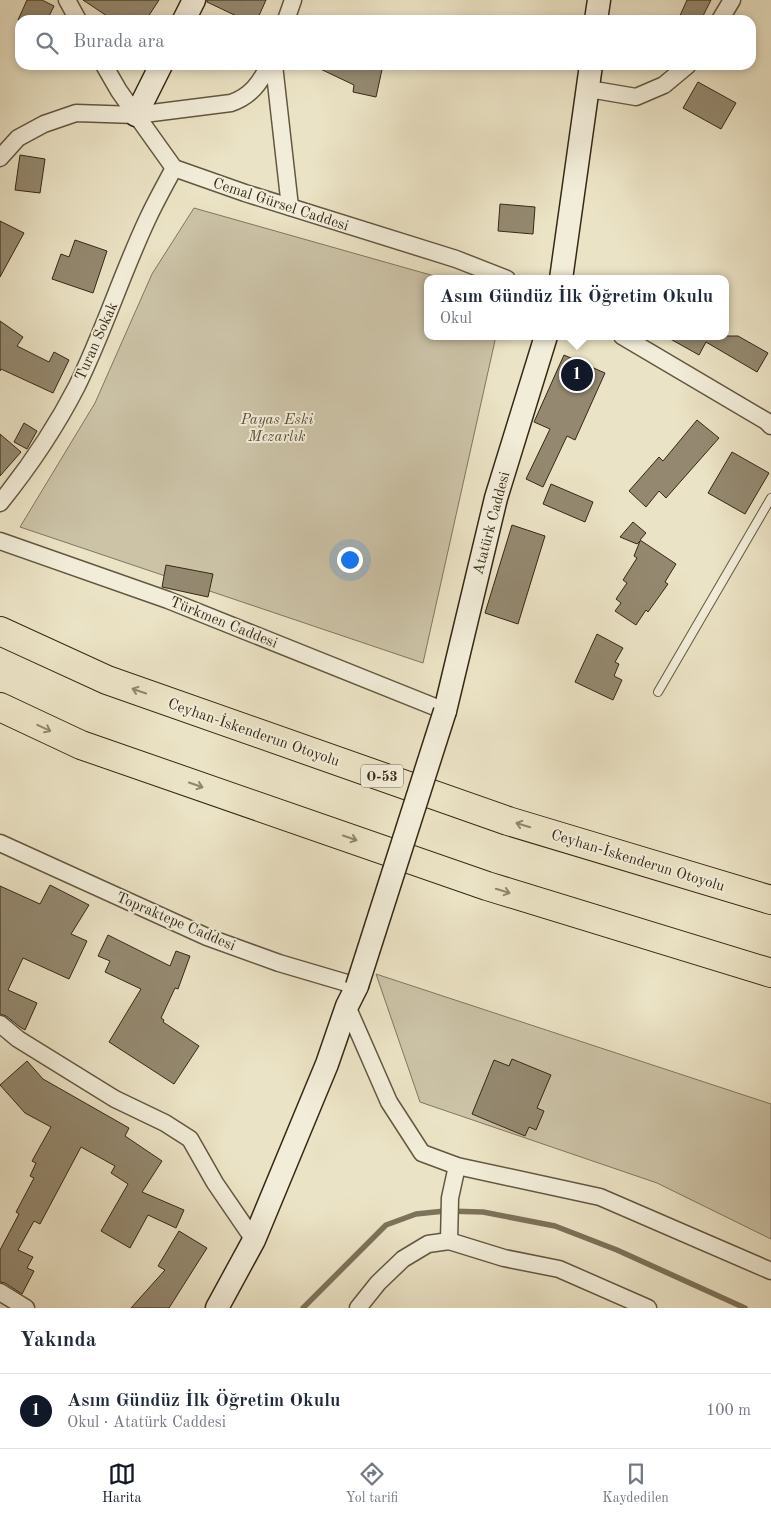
<!DOCTYPE html>
<html lang="tr">
<meta charset="utf-8">
<style>
:root{--surface:#fff;--page:#f2f2f3;--text:#1f2937;--muted:#747a83;--line:#e0e1e3;--accent:#111827}
body{margin:0;font-family:"Old Standard TT",serif;background:var(--page);color:var(--text)}
.you{position:absolute;left:349px;top:559px;width:18px;height:18px;margin:-12px;border:4px solid #fff;border-radius:50%;background:#1a73e8;box-shadow:0 0 0 8px #1a73e833}
.badge{display:grid;place-items:center;width:32px;height:32px;border-radius:50%;background:var(--accent);color:#fff;font-size:16px;font-weight:700}
.pin{position:absolute;translate:-50% -50%;border:2px solid #fff;box-shadow:0 1px 5px #0006}
.popup{position:absolute;left:424px;top:275px;width:305px;height:65px;box-sizing:border-box;display:grid;place-content:center;border-radius:10px;background:var(--surface);filter:drop-shadow(0 1px 4px #0005);font-size:16px;white-space:nowrap;color:var(--muted)}
.popup b{font-size:19px;color:var(--text)}
.popup::after{content:'';position:absolute;left:50%;top:100%;margin-left:-10px;border:10px solid transparent;border-top-color:var(--surface)}
.list{margin:0;padding:0;list-style:none}
h2{display:flex;justify-content:space-between;align-items:center;height:65px;margin:0;padding:0 20px;font-size:21px}
h2 small{font-size:16px;font-weight:400;color:var(--muted)}
.list li{display:grid;grid-template-columns:32px 1fr auto;gap:15px;align-items:center;box-sizing:border-box;height:75px;padding:0 20px;border-top:1px solid var(--line)}
.list b{display:block;font-size:19px;white-space:nowrap}
.list p{margin:0;font-size:16px;white-space:nowrap;color:var(--muted)}
.list em{font-size:16px;font-style:normal;color:var(--muted)}
.icon{flex:none;width:28px;height:28px;fill:none;stroke:currentColor;stroke-width:2;stroke-linecap:round;stroke-linejoin:round}
.map{position:relative;flex:none;width:771px;height:1308px;overflow:hidden}
.search{position:absolute;background:var(--surface);box-shadow:0 2px 8px #0003;left:15px;right:15px;top:15px;height:55px;display:flex;align-items:center;gap:12px;box-sizing:border-box;padding:0 18px;border-radius:15px;color:var(--muted);font-size:19px}
.sheet{height:140px;background:var(--surface)}
nav{display:flex;justify-content:space-around;align-items:center;box-sizing:border-box;height:70px;border-top:1px solid var(--line);background:var(--surface);font-size:14px;color:var(--muted)}
nav a{display:grid;justify-items:center;gap:2px}
nav .on{color:var(--accent)}
.map>svg:first-child{display:block}
</style>
<div class="map">
<svg width="771" height="1308" viewBox="0 0 771 1308">
<rect width="100%" height="100%" fill="#ebe3c5"/>
<filter id="stains"><feTurbulence type="fractalNoise" baseFrequency=".004" numOctaves="4"/><feColorMatrix values="0 0 0 0 .2 0 0 0 0 .09 0 0 0 0 .02 0 0 0 .5 -.17"/></filter>
<radialGradient id="worn" r=".72"><stop offset=".6" stop-color="#630" stop-opacity="0"/><stop offset="1" stop-color="#630" stop-opacity=".3"/></radialGradient>
<g fill="#ccc3a7" stroke="#81765e">
<path d="M194,208L445,279H428V336H496L423,663L20,527L95,403L152,274Z"/>
<path d="M376,974L771,1104V1239L657,1183L420,1102Z"/>
</g>
<g fill="none" stroke-linecap="round" stroke-linejoin="round">
<path stroke="#7d725a" stroke-width="5.5" d="M303,1308L386,1225L416,1214L445,1211L483,1212L555,1226L617,1250L745,1308"/>
</g>
<g fill="#948970" stroke="#362814">
<path d="M27,0H42L54,6L47,20H18Z"/>
<path d="M83,0H159L146,20H113Z"/>
<path d="M207,0H266L257,20H245L207,2Z"/>
<path d="M687,0H711L701,20H678Z"/>
<path d="M312,65H383L376,97L353,92L354,85Z"/>
<path d="M698,82L736,103L721,129L683,108Z"/>
<path d="M20,155L45,159L40,193L15,190Z"/>
<path d="M500,204L535,207L533,234L498,231Z"/>
<path d="M0,221L24,233L0,277Z"/>
<path d="M75,240L107,251L93,293L52,279L61,254L69,257Z"/>
<path d="M0,321L23,337L17,346L49,362L54,352L69,360L53,393L1,369L0,371Z"/>
<path d="M665,336H738L768,353L757,372L706,342L699,355Z"/>
<path d="M564,355L605,373L575,440L567,436L543,487L526,479L550,429L534,422Z"/>
<path d="M697,420L719,438L666,498L659,491L646,507L629,491L659,457L663,461Z"/>
<path d="M24,423L37,431L27,449L14,442Z"/>
<path d="M0,434L21,452L0,476Z"/>
<path d="M732,452L769,473L745,514L708,493Z"/>
<path d="M551,484L593,502L585,522L543,504Z"/>
<path d="M633,522L646,533L640,540L676,564L665,582L668,584L648,612L646,610L636,625L615,611L621,603L616,599L627,583L623,580L637,558L634,556L640,541L637,544L620,537Z"/>
<path d="M512,525L545,536L518,624L485,613Z"/>
<path d="M166,565L213,574L208,597L162,587Z"/>
<path d="M597,634L623,648L615,662L619,664L614,676L622,680L613,700L575,682Z"/>
<path d="M50,885L89,905L71,934L87,941L69,979L23,958L8,990L37,1003L25,1030L20,1027L6,1016L0,1014V886L40,904Z"/>
<path d="M108,935L170,966L176,951L190,956L178,989L175,988L161,1018L164,1020L163,1022L199,1046L174,1084L109,1042L141,989L105,972L110,961L98,956Z"/>
<path d="M512,1059L551,1075L537,1108L544,1111L536,1130L529,1127L525,1136L472,1114L494,1060L509,1066Z"/>
<path d="M27,1061L43,1079L129,1128L125,1136L162,1161L142,1192L184,1210L176,1228L148,1215L130,1248L101,1231L128,1184L111,1173L115,1166L81,1147L40,1224L34,1221L18,1250L33,1257L27,1268L34,1271L22,1294L5,1283L0,1282V1250L19,1214L16,1212L34,1178L30,1176L36,1163L32,1161L51,1127L25,1113L0,1085Z"/>
<path d="M179,1231L207,1248L169,1308H131L165,1270L158,1266Z"/>
</g>
<g fill="none" stroke-linecap="round" stroke-linejoin="round">
<g stroke="#635740" stroke-width="10">
<path id="lane" d="M658,692L771,498"/>
</g>
<g stroke="#635740" stroke-width="19">
<g id="street">
<path d="M67,0L78,20"/>
<path d="M286,20L293,0"/>
<path d="M720,20L732,0"/>
<path d="M104,65L119,91L174,168L245,193L456,259L507,279"/>
<path d="M274,65L290,207"/>
<path d="M589,89L636,97L664,85L688,65"/>
<path d="M0,158L18,138L44,124L76,113L136,115L231,103C251,96 260,83 269,65"/>
<path d="M622,336L766,421L771,426"/>
<path d="M0,503C29,467 56,427 77,386C104,331 122,273 148,218C156,201 165,185 174,168"/>
<path d="M0,541L168,600L445,711"/>
<path d="M0,843L207,937L279,963L357,986"/>
<path d="M347,1006L389,1102L422,1153L457,1166L600,1197L771,1271"/>
<path d="M0,1024L18,1039L115,1099L165,1123L190,1139L215,1183L254,1240"/>
<path d="M449,1241L450,1198L457,1166"/>
<path d="M0,1292L26,1308"/>
<path d="M358,1308L378,1283L403,1259L428,1244L449,1241L504,1258L559,1269L648,1308"/>
</g>
</g>
<g stroke="#362814" stroke-width="25">
<g id="secondary">
<path d="M184,20L194,0"/>
<path d="M596,20L599,0"/>
<path d="M136,115L161,65"/>
<path d="M561,279L591,65"/>
<path d="M445,711L496,498L546,336"/>
<path d="M217,1308L254,1240L327,1064L347,1006L357,986"/>
</g>
</g>
<g stroke="#362814" stroke-width="30">
<g id="highway">
<path d="M0,631L107,680L508,821L771,900"/>
<path d="M0,707L81,745L487,886L771,973"/>
</g>
</g>
<use href="#lane" stroke="#f2edd9" stroke-width="8"/>
<use href="#street" stroke="#f2edd9" stroke-width="16"/>
<use href="#secondary" stroke="#f2edd9" stroke-width="22"/>
<use href="#highway" stroke="#ebe3c5" stroke-width="28"/>
<g stroke="#362814" stroke-width="25" stroke-linecap="butt">
<path id="secondary-bridge" d="M357,986L445,711"/>
</g>
<use href="#secondary-bridge" stroke="#f2edd9" stroke-width="22"/>
</g>
<defs><path id="oneway-shaft" d="M-6 0H5M1.5-3L5.5 0L1.5 3" fill="none" stroke-width="1.6" stroke-linecap="round" stroke-linejoin="round" transform="scale(1.25)"/></defs>
<g stroke="#90866c">
<use href="#oneway-shaft" transform="translate(139 691) rotate(-161)"/>
<use href="#oneway-shaft" transform="translate(44 728) rotate(25)"/>
<use href="#oneway-shaft" transform="translate(196 785) rotate(19)"/>
<use href="#oneway-shaft" transform="translate(523 825) rotate(-163)"/>
<use href="#oneway-shaft" transform="translate(350 838) rotate(19)"/>
<use href="#oneway-shaft" transform="translate(503 891) rotate(17)"/>
</g>
<g text-anchor="middle" stroke-width="4" stroke-linejoin="round" paint-order="stroke">
<rect fill="#f2edd9" stroke="#6e634f" stroke-width="1" x="361" y="764.5" width="42" height="23" rx="4"/>
<g font-size="14" font-weight="bold" fill="#362814">
<text x="382" y="781">O-53</text>
</g>
<g font-size="15" fill="#362814" stroke="#f2edd9">
<text transform="translate(281 204) rotate(18)" y="5">Cemal Gürsel Caddesi</text>
<text transform="translate(96 341) rotate(-66)" y="5">Turan Sokak</text>
<text transform="translate(491 523) rotate(-75)" y="5">Atatürk Caddesi</text>
<text transform="translate(224 622) rotate(22)" y="5">Türkmen Caddesi</text>
<text transform="translate(254 732) rotate(19)" y="5">Ceyhan-İskenderun Otoyolu</text>
<text transform="translate(638 860) rotate(17)" y="5">Ceyhan-İskenderun Otoyolu</text>
<text transform="translate(176 921) rotate(23)" y="5">Topraktepe Caddesi</text>
</g>
<g font-size="15" font-style="italic" fill="#5c4f39" stroke="#f2edd9">
<text x="277" y="424">Payas Eski<tspan x="277" dy="17">Mezarlık</tspan></text>
</g>
</g>
<rect width="100%" height="100%" filter="url(#stains)"/>
<rect width="100%" height="100%" fill="url(#worn)"/>
</svg>
<div class="you"></div>
<div class="pin badge" style="left:577px;top:375px">1</div>
<div class="popup"><b>Asım Gündüz İlk Öğretim Okulu</b>Okul</div>
<div class="search"><svg class="icon" aria-label="search" viewBox="0 0 24 24"><circle cx="10" cy="10" r="6"/><path d="M15 15l6 6"/></svg>Burada ara</div>
</div>
<section class="sheet">
<h2>Yakında<small></small></h2>
<ul class="list">
<li><span class="badge">1</span><div><b>Asım Gündüz İlk Öğretim Okulu</b><p>Okul · Atatürk Caddesi</p></div><em>100 m</em></li>
</ul>
</section>
<nav>
<a class="on"><svg class="icon" aria-label="map" viewBox="0 0 24 24"><path d="M3 6l6-2 6 2 6-2v14l-6 2-6-2-6 2zM9 4v14M15 6v14"/></svg>Harita</a>
<a><svg class="icon" aria-label="directions" viewBox="0 0 24 24"><path d="M12 3l9 9-9 9-9-9zM9 14v-3h6M13 9l2 2-2 2"/></svg>Yol tarifi</a>
<a><svg class="icon" aria-label="saved" viewBox="0 0 24 24"><path d="M7 4h10v16l-5-4-5 4z"/></svg>Kaydedilen</a>
</nav>
